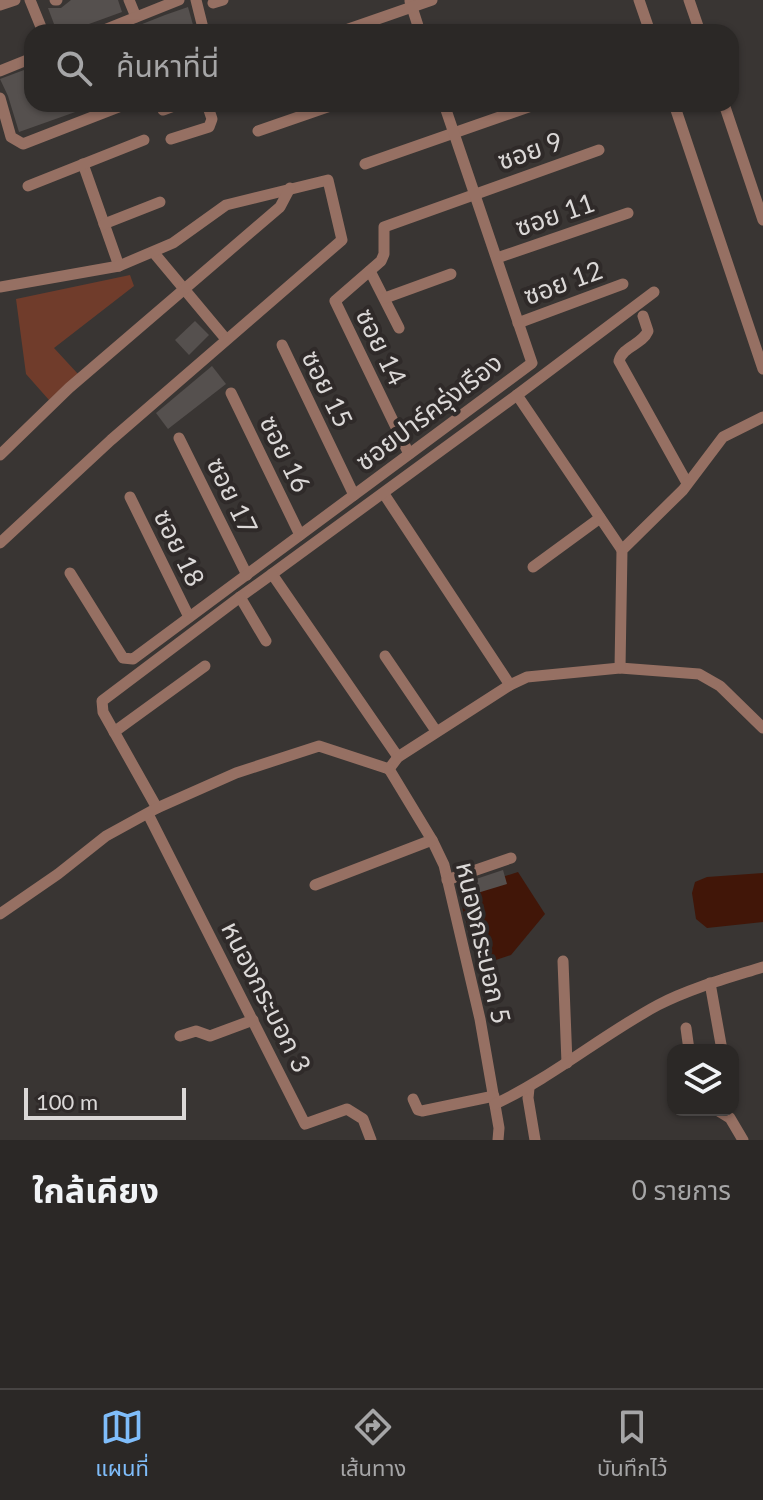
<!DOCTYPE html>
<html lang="th">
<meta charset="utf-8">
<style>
:root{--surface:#2b2826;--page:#373432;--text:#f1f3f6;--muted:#a6a6a7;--line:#474443;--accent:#7fbdfa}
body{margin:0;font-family:Lato,"Noto Sans Thai",sans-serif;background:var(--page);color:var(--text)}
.controls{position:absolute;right:24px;bottom:24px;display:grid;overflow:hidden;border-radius:16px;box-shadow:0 2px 6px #0004}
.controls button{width:72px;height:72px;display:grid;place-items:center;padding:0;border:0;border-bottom:2px solid var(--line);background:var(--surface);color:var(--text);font:40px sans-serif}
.scale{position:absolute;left:24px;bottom:20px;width:162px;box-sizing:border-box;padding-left:8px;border:4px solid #dbd8d7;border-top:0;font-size:22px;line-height:28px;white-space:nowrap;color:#dbd8d7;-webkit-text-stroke:6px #2f2a29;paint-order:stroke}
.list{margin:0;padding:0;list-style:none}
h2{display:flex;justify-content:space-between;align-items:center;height:104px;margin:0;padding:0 32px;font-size:34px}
h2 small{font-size:26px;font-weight:400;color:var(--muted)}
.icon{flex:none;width:44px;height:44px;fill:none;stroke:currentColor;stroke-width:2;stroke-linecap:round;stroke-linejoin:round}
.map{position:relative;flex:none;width:763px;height:1140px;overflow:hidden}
.search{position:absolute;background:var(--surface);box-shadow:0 2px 6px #0004;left:24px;right:24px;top:24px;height:88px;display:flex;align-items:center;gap:20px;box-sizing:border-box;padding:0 28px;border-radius:24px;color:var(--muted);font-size:30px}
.sheet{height:248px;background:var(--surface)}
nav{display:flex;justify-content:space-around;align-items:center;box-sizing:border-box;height:112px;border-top:2px solid var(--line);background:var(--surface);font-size:22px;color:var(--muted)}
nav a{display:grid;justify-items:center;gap:4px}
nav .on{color:var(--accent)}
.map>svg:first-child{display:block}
</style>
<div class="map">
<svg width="763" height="1140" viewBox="0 0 763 1140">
<rect width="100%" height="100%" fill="#393533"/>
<path fill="#703c2b" d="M130,275L134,286L54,348L78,374L49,400L26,374L16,299Z"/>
<g fill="#411608">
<path d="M518,872L545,914L511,955L478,966L460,899L467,888Z"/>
<path d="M763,873V922L707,928L696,919L692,893L695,882L707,877Z"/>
</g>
<g fill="#55504e">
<path d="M71,0H118L122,12L67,32H57L48,8H61Z"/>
<path d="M188,7L195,32H122L165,15Z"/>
<path d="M32,67V104L95,105L19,132L8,96L0,79Z"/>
<path d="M195,321L209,335L189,355L175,340Z"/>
<path d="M212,366L226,384L168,429L156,413Z"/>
<path d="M503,870L507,884L474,894L470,881Z"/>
</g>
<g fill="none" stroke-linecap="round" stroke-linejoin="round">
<g stroke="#967063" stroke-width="11">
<path d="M30,0L43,32"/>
<path d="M55,0H57"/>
<path d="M129,0L136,17"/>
<path d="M196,0L204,32"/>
<path d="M639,0L650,32"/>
<path d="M689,0L700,32"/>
<path d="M410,1L420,32"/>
<path d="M213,3L223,0"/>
<path d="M0,5L15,0"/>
<path d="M99,32L179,0"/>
<path d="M340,32L432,0"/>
<path d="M544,32L550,30"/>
<path d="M0,71L32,58"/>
<path d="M0,98L11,137L23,144L126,104"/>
<path d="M161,104L163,110L179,104"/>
<path d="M674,104L763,369"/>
<path d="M724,104L763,220"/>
<path d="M258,131L336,104"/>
<path d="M171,139L209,127L212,119L207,104"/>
<path d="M83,164L119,266"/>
<path d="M365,164L537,104"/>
<path d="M28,186L144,140"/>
<path d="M104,224L160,202"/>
<path d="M154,253L225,338"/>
<path d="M497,258L628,213"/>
<path d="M370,271L399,328"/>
<path d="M0,287L119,266L173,243L226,205L328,180L342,240L111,440L0,543"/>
<path d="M385,298L451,274"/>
<path d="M643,316L648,331C642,345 623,346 619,361L687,483"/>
<path d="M518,323L623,284"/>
<path d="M282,345L354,495"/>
<path d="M231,393L300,535"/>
<path d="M179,438L247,575"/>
<path d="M409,454L335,301L381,261L384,254V227L599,150"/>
<path d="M0,455L69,388L280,207L290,188"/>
<path d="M384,494L510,685"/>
<path d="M130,497L189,617"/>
<path d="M622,550L517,395L654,292"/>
<path d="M533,567L600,518"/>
<path d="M70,573L123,658L133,659L532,363L444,104"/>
<path d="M272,574L517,395"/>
<path d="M240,597L272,574L398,757"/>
<path d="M385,656L436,731"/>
<path d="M620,668L699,674L720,686L763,728"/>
<path d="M114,732L205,666"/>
<path d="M389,769L398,757L510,685L527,677L620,668L622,550L683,490L723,437L763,417"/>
<path d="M389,769L432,840L444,865L480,1019L499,1128L498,1140"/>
<path d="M157,808L103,712L102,701L240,597L266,641"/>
<path d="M148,814L305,1124L347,1109L363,1119L371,1140"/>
<path d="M447,880L511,858"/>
<path d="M315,885L432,840"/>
<path d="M0,914L58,874L106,836L157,808L236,773L319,746L389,769"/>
<path d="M563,961L567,1063"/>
<path d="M710,983L722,1050"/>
<path d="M686,1028L689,1050"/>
<path d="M180,1036L196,1031L210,1036L253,1020"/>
<path d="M529,1088L528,1098L535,1140"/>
<path d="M413,1099L418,1110L422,1111L494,1096"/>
<path d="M495,1104C553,1077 602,1035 658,1005C691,988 728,978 763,967"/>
<path d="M717,1110L730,1118L743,1140"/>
</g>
</g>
<g text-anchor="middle" stroke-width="8" stroke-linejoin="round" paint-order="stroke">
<g font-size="26" fill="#dbd8d7" stroke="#2f2a29">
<text transform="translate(530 151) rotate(-19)" y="9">ซอย 9</text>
<text transform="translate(555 215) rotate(-19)" y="9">ซอย 11</text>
<text transform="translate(563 283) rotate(-20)" y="9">ซอย 12</text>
<text transform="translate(381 347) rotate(64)" y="9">ซอย 14</text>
<text transform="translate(327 389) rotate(64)" y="9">ซอย 15</text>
<text transform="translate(429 412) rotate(-37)" y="9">ซอยปาร์ครุ่งเรือง</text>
<text transform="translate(285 454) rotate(64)" y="9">ซอย 16</text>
<text transform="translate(232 496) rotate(64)" y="9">ซอย 17</text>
<text transform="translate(179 548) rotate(64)" y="9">ซอย 18</text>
<text transform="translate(483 943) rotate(77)" y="9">หนองกระบอก 5</text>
<text transform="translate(266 997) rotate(63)" y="9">หนองกระบอก 3</text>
</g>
</g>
</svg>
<div class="controls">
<button><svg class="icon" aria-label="layers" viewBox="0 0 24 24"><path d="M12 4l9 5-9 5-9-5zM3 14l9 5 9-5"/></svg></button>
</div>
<div class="scale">100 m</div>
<div class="search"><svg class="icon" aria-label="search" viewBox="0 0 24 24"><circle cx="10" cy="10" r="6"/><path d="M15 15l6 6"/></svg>ค้นหาที่นี่</div>
</div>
<section class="sheet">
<h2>ใกล้เคียง<small>0 รายการ</small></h2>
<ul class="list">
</ul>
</section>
<nav>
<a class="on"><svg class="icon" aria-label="map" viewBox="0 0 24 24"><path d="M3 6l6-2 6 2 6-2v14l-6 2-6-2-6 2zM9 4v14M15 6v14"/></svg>แผนที่</a>
<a><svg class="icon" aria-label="directions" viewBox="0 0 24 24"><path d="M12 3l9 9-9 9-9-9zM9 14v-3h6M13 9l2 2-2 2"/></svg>เส้นทาง</a>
<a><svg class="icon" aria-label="saved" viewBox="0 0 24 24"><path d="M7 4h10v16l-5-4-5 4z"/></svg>บันทึกไว้</a>
</nav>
